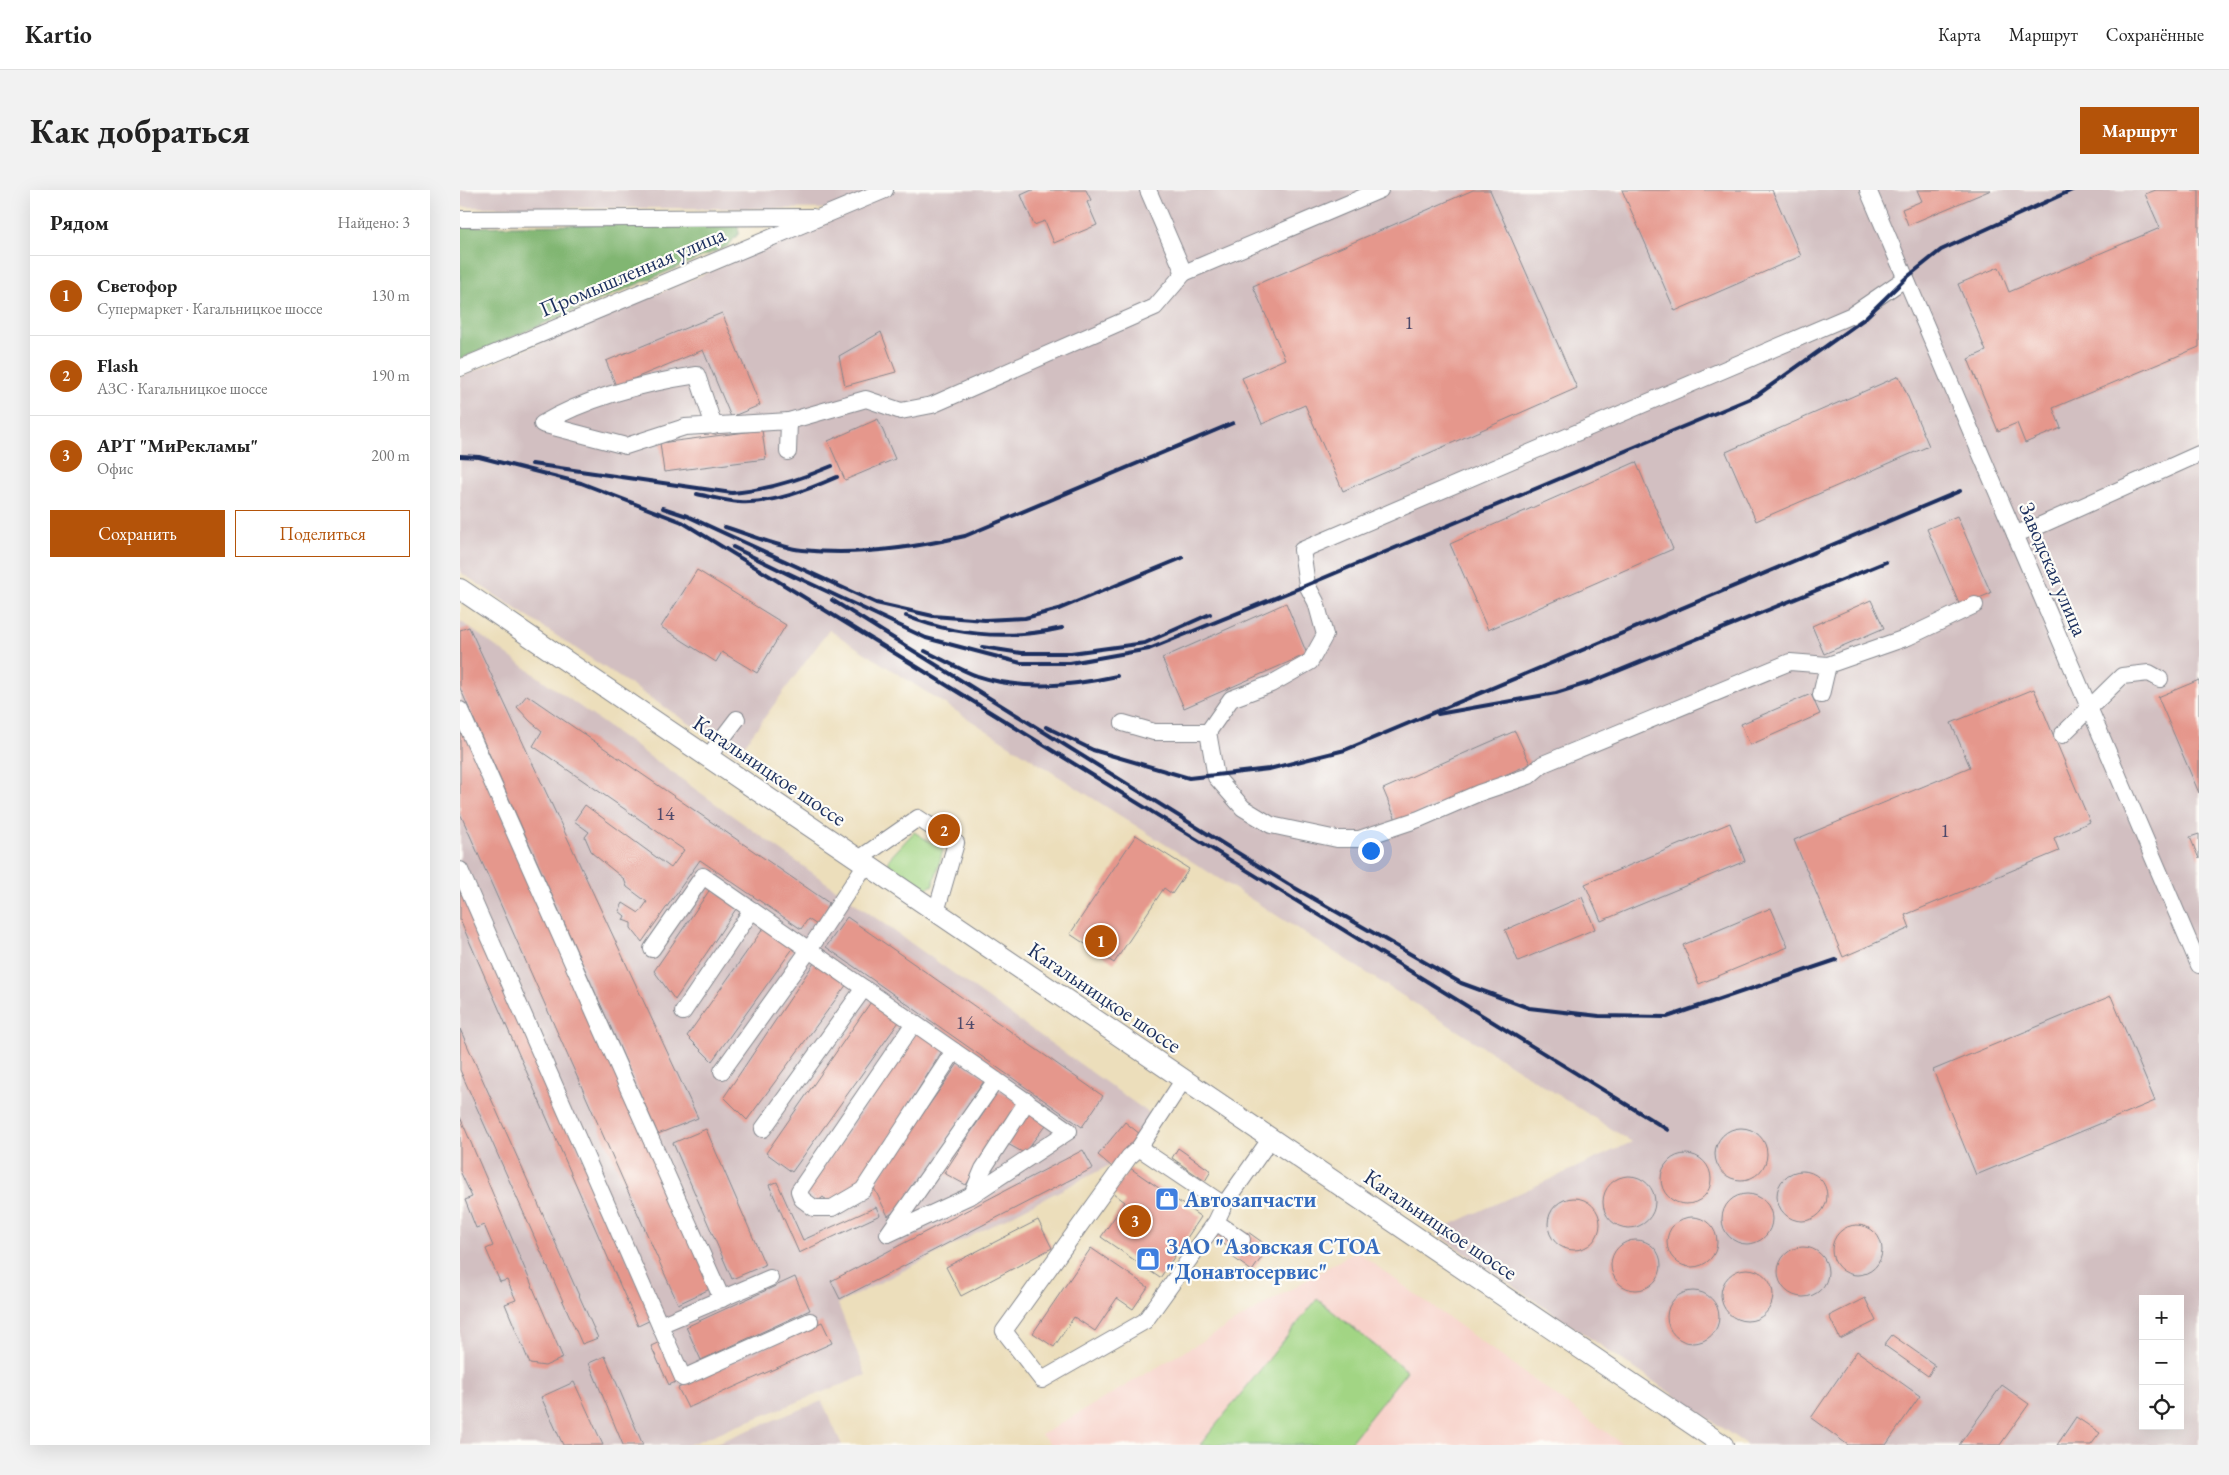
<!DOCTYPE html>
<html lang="ru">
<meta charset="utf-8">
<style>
:root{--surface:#fff;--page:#f2f2f2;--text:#222;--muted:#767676;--line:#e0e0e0;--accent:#b45309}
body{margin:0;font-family:"EB Garamond",serif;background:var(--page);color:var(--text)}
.controls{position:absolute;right:15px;bottom:15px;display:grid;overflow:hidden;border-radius:0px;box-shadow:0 5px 20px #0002}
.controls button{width:45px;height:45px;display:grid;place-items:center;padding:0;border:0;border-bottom:1px solid var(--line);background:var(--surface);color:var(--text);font:25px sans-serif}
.you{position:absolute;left:910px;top:660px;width:18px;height:18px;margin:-12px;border:4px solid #fff;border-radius:50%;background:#1a73e8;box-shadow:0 0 0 8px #1a73e833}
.badge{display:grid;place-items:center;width:32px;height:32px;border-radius:50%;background:var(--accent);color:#fff;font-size:16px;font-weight:700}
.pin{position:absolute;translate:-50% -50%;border:2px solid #fff;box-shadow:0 1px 5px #0006}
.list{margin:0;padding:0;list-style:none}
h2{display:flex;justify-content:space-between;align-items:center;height:65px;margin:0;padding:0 20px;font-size:21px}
h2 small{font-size:16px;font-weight:400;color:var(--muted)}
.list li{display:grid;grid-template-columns:32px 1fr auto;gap:15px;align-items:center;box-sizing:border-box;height:80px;padding:0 20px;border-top:1px solid var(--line)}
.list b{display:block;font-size:19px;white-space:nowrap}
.list p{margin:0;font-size:16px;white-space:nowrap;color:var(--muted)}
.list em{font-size:16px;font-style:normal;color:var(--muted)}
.actions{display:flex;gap:10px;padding:15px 20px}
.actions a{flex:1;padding:11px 0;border:1px solid var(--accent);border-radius:0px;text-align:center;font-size:18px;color:var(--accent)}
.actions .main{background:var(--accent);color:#fff}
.icon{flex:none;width:28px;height:28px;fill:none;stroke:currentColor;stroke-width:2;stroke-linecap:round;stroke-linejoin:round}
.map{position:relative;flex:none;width:1739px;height:1255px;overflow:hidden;border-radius:0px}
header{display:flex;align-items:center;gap:30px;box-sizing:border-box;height:70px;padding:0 25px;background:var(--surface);border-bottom:1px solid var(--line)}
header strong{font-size:24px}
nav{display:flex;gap:28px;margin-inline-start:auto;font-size:18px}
.intro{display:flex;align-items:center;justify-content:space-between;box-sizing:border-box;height:120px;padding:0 30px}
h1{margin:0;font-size:35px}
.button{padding:12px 22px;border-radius:0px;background:var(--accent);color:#fff;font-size:18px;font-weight:700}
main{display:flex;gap:30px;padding:0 30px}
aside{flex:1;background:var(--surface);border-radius:0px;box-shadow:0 5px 20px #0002}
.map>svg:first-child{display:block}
</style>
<header>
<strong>Kartio</strong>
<nav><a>Карта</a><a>Маршрут</a><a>Сохранённые</a></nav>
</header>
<div class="intro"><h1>Как добраться</h1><a class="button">Маршрут</a></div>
<main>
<aside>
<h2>Рядом<small>Найдено: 3</small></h2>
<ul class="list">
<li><span class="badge">1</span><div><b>Светофор</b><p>Супермаркет · Кагальницкое шоссе</p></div><em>130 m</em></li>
<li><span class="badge">2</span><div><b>Flash</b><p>АЗС · Кагальницкое шоссе</p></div><em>190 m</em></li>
<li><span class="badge">3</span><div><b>АРТ &quot;МиРекламы&quot;</b><p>Офис</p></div><em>200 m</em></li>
</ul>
<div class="actions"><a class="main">Сохранить</a><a>Поделиться</a></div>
</aside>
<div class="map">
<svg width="1739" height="1255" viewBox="0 0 1739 1255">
<rect width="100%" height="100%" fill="#fdfcf7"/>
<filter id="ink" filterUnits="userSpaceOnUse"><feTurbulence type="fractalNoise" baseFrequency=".02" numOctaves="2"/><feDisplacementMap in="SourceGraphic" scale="10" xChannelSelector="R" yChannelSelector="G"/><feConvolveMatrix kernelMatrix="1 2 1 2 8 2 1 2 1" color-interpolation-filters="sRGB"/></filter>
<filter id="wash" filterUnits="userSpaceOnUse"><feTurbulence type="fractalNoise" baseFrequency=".0096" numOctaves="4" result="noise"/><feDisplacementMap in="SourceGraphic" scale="20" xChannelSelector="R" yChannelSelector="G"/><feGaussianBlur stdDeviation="1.12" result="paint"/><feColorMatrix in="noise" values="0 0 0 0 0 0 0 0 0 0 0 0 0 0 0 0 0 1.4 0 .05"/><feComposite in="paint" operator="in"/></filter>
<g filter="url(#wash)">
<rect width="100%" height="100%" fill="#ecdebb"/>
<path fill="#f7d1c9" d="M896,1061L1164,1255H592L581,1245Z"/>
<g fill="#d2bfc1" fill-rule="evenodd">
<path d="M0,0H1739V1255H1287L974,1042L1172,952L369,440L277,565L0,382V187L398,19L0,17ZM1683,1109H1720V1236H1683Z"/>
<path d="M0,431L693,926L667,964L658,971L378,1114L406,1185L228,1255H0Z"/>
<path d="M362,1211L382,1255H251Z"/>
</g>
<g fill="#a2d584" stroke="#5e8271">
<path d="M454,642L483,660L473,695L465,699L429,676V669Z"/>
<path d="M857,1109L947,1181L888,1255H740Z"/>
</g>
<path fill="#81b672" stroke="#4e7268" d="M277,32L279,43L268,56L0,169V37Z"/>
<g id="blocks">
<g fill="#e5978c">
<path d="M572,0H626L631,10L627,12L637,35L594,53L585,31L574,35L561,5Z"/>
<path d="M1013,0H1030L1117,198L883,301L845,215L802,234L782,188L825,169L793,96Z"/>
<path d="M1162,0H1312L1341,66L1215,121Z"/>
<path d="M1457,0H1531L1448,35L1442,19L1462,11Z"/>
<path d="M1696,0H1739V157L1593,218L1601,238L1565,253L1557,233L1538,241L1508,169L1526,161L1498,94L1539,77L1549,102L1700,38L1685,4Z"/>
<path d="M262,123L300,215L271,227L243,160L156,196L146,171Z"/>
<path d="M421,142L436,182L385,196L379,166Z"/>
<path d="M1439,186L1469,256L1296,331L1266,262Z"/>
<path d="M418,229L435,269L385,290L368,251Z"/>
<path d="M302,240L306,269L204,282L200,253Z"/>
<path d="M1176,272L1213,359L1028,440L990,354Z"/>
<path d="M1497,326L1531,403L1500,416L1467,339Z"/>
<path d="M237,380L326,435L297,483L262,462L256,472L201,437Z"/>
<path d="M1411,410L1424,438L1364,464L1352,436Z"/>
<path d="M826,413L847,464L724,518L702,468Z"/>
<path d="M9,437L238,928L198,944L0,498V440Z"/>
<path d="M1739,490V603L1698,507Z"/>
<path d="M1574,499L1630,632L1594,648L1599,661L1445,725L1450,738L1383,767L1334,650L1510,577L1491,533Z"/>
<path d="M1351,504L1360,524L1290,555L1281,534Z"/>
<path d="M67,505L369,713L357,735L348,729L341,739L240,670L182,752L171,738V733L163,730L165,726L159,721L163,713L179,723L187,712L167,697L164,689L132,663L125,647L129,642L114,631L125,615L211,678L224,660L73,556L82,541L70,531L57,517Z"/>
<path d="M0,532L252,1098L218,1114L0,623Z"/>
<path d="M1055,541L1070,574L937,632L923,599Z"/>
<path d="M480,627L497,639L488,653L470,642Z"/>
<path d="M1270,633L1285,671L1141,731L1125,694Z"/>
<path d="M1739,644V669L1730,647Z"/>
<path d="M676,645L729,679L712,704L704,698L654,773L610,744Z"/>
<path d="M0,690L193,1129L178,1136L0,730Z"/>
<path d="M251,698L278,716L215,810L194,781Z"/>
<path d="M1122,707L1135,739L1058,771L1045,740Z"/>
<path d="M1311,718L1328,757L1239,794L1223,755Z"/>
<path d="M387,727L643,906L622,937L366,757Z"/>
<path d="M305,736L334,757L252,871L227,846Z"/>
<path d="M356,770L387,794L287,930L264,907Z"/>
<path d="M1651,806L1695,911L1516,985L1473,880Z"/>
<path d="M413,809L441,829L332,982L306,963Z"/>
<path d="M0,839L138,1148L122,1154L0,880Z"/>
<path d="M458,841L484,858L398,997L368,1011L363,1007L357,1012L347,1002Z"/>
<path d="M499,872L526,888L442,1016L428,1026L413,996Z"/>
<path d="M538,901L559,912L506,995L484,983Z"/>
<path d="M569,920L586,935L564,963L546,953Z"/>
<path d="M0,927L103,1168L85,1176L70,1174L45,1114L56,1110L47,1090L40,1092L26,1059L33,1056L24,1035L16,1038L5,1010L12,1007L0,981Z"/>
<path d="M665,932L680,944L652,977L638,965Z"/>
<circle cx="1281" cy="964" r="26"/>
<path d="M246,939L305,1075L272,1089L213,953Z"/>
<path d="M718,958L751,981L745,991L712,968Z"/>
<path d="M623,960L633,978L380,1109L371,1091Z"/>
<circle cx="1226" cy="989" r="25"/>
<path d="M670,978L741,1027L700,1088L641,1047L665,1012L653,1003Z"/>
<circle cx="1342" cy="1006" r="25"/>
<circle cx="1169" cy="1012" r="26"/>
<path d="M317,992L343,1050L416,1017L420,1025L339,1063L309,995Z"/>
<circle cx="1287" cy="1029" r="25"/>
<circle cx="1114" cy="1034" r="26"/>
<circle cx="1232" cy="1052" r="25"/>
<path d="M578,1030L592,1058L501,1106L486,1077Z"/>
<circle cx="1397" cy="1060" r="25"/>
<path d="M761,1040L780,1053L788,1042L809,1057L792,1081L771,1066L774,1061L755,1048Z"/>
<circle cx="1176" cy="1075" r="25"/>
<circle cx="1343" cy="1082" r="25"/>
<path d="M631,1058L688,1097L673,1119L657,1108L635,1141L614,1127L594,1157L573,1143Z"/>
<circle cx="1287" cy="1105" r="26"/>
<path d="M335,1087L350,1120L241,1170L226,1137Z"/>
<circle cx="1233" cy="1127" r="26"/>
<path d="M1405,1108L1416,1131L1380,1149L1369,1126Z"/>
<path d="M362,1132L372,1153L228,1218L218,1198Z"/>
<path d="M1432,1145L1475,1175L1468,1186L1424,1155Z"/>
<path d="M204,1150L222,1189L209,1195L191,1156Z"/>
<path d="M1397,1161L1460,1206L1426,1255H1388L1351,1228Z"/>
<path d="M145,1166L183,1255H163L129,1173Z"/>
<path d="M114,1192L143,1255H103L81,1207Z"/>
<path d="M1542,1195L1569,1214L1540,1255H1499Z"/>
<path d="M1616,1227L1640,1243L1631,1255H1597Z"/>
</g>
</g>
</g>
<g filter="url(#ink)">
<use href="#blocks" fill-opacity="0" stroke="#84868c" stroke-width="1"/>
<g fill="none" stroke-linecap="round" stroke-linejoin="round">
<g stroke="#84868c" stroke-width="18">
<g id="minor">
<path d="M688,0L724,83L920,0"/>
<path d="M1408,0L1739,775"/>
<path d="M0,29L353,27"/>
<path d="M0,178L425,0"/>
<path d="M329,231L406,209L441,221L472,215L695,117L724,83"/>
<path d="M254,236L237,185C184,193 128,207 82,234L166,256L225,237L329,231L328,262"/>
<path d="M1555,344L1581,335L1739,264"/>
<path d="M1368,475L1448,447L1515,415"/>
<path d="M0,520L262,1109"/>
<path d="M663,533L694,542H748L756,587L783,618L811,635L877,649H899L959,629L1019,603L1069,586L1083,574L1330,472L1368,475L1361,505"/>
<path d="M748,542L771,509L811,494L850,472L865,445L856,412L847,395L842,360L1392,125L1446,88"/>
<path d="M1602,545L1662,486L1689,483L1700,489"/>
<path d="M248,567L277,529"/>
<path d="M399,669L458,628L496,653L476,722"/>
<path d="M0,680L223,1188L350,1131"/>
<path d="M192,759L243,686L609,941L512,1005L428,1044L536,890"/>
<path d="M223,822L292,720"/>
<path d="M454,833L339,1001L342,1009L354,1018H372L403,1000L494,861"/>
<path d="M262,881L349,760L406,674"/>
<path d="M724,889L679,958L764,1015L811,948"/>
<path d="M303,939L404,798"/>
<path d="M679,958L669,967L544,1141L582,1190L685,1131L756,1032L764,1015"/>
<path d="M512,1005L523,979L567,911"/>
<path d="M756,1032L782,1050"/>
<path d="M200,1135L310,1088"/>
</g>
</g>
<g stroke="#84868c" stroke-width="22">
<path id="major" d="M0,399L1263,1255"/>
</g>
<use href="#minor" stroke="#fff" stroke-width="16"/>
<use href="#major" stroke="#fff" stroke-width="20"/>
<g stroke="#1b2f5e" stroke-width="4">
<path d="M0,266L19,267L121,293L222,332L1208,940"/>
<path d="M72,274L272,303C308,300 339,290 372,276"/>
<path d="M237,304C251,307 265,311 279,312C313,314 347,300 377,287"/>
<path d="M203,318L227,326L416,413L473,426L525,430L565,428L599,419L722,368"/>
<path d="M265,337C288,344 318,357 342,360C395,366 453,358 505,346L773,233"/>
<path d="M273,357L334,387"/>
<path d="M328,383L466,448L561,473H610L689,459L847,395L1296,206L1404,129L1446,88L1481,60L1612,0"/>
<path d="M372,410L828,694L1001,793L1069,818L1139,826L1207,827L1376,770"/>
<path d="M446,426C496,446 549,450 602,438"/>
<path d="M522,457L561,463H611L685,453L750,424"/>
<path d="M465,461C482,469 500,480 517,486C563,501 611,496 657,486"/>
<path d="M978,524L1096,503L1131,492L1426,372"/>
<path d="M586,537L633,560L729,588L809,579L885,560L1500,301"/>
</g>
</g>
</g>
<defs>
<g id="shop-square" transform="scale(1.25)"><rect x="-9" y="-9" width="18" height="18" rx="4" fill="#3f7fe0" stroke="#fdfcf7"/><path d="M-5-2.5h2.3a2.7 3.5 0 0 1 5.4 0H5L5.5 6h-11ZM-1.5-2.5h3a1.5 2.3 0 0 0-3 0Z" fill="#fff"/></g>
</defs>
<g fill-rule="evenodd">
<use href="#shop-square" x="707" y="1009"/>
<use href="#shop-square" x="688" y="1069"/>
</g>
<g text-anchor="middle" stroke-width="4.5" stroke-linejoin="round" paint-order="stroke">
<g font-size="20" fill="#4e496a">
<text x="949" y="139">1</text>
<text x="205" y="630">14</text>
<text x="1485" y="647">1</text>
<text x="505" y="839">14</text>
</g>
<g font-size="22" fill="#1b2f5e" stroke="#fdfcf7">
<text transform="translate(172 81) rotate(-23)" y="8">Промышленная улица</text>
<text transform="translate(1594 379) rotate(67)" y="8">Заводская улица</text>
<text transform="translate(310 580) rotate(34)" y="8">Кагальницкое шоссе</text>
<text transform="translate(645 807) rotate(34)" y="8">Кагальницкое шоссе</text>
<text transform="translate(981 1034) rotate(34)" y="8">Кагальницкое шоссе</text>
</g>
<g font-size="22" font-weight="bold" fill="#366cbe" stroke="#fdfcf7" text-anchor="start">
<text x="724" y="1017">Автозапчасти</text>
<text x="706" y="1064">ЗАО "Азовская СТОА<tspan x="706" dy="25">"Донавтосервис"</tspan></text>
</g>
</g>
</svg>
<div class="controls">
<button>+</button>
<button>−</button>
<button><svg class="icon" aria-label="locate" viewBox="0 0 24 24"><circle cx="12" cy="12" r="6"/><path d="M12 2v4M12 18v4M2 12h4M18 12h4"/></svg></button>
</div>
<div class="you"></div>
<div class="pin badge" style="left:641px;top:751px">1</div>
<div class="pin badge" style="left:484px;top:640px">2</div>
<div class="pin badge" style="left:675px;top:1031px">3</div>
</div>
</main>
